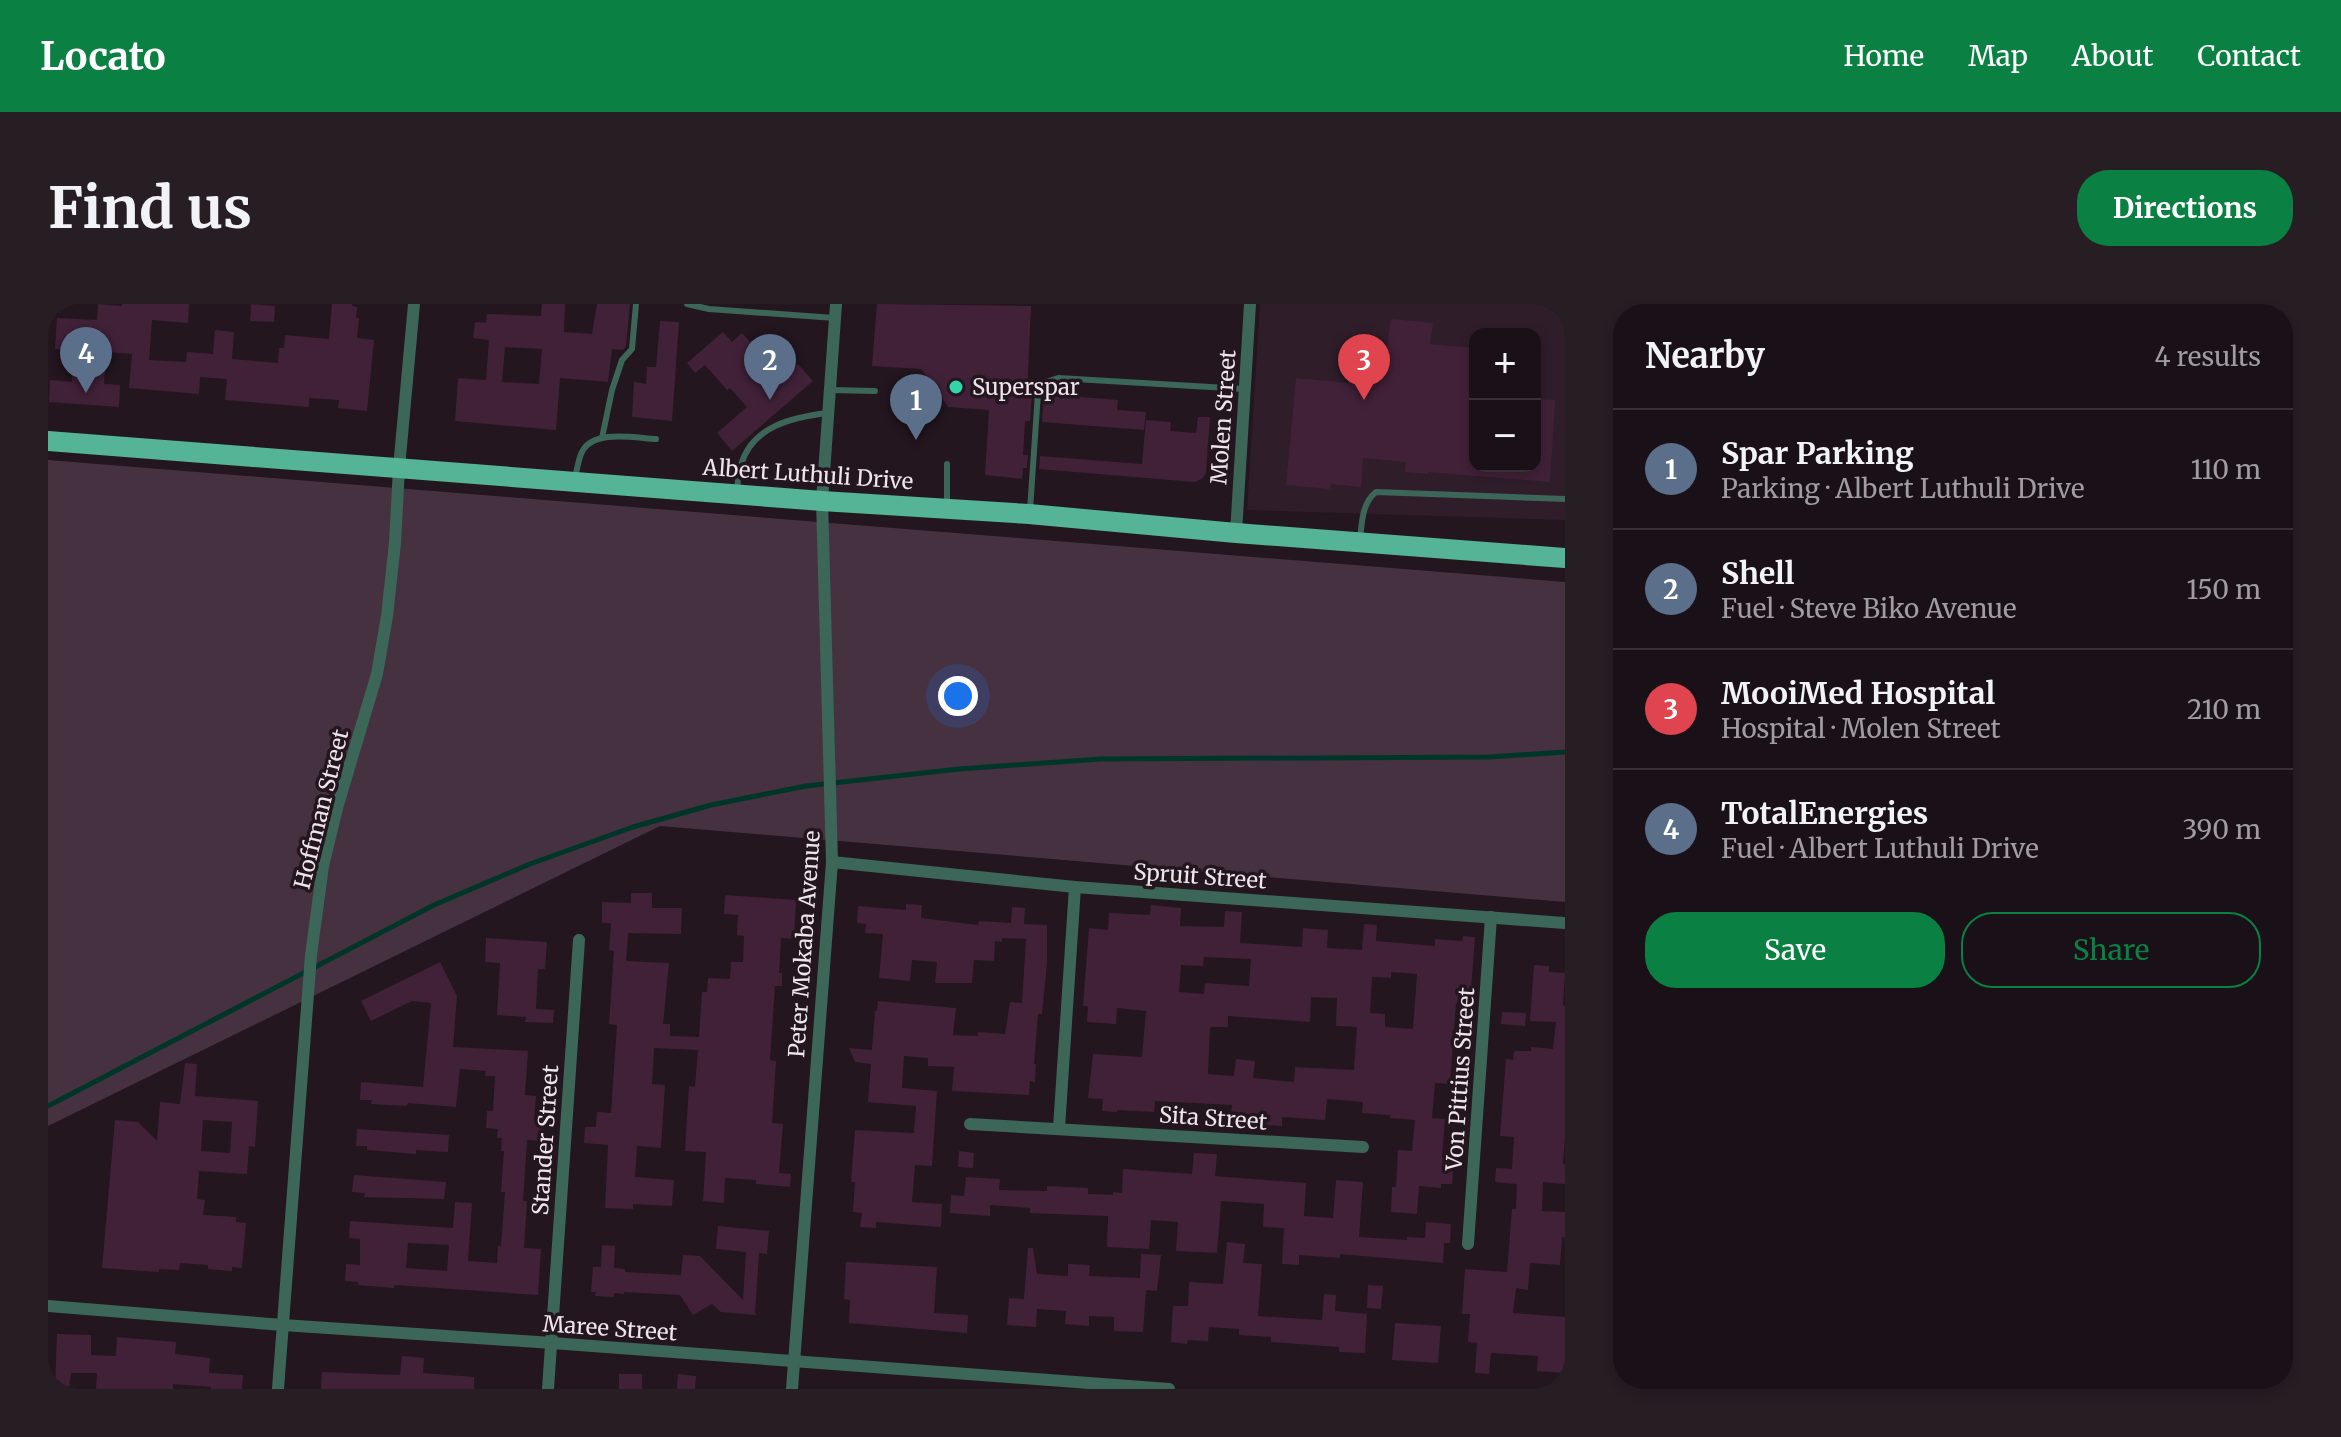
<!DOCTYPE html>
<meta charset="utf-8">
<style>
:root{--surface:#1a1017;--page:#271e24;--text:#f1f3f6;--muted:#9f9da1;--line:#383036;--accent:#0b8043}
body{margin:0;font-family:Merriweather,serif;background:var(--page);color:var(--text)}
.controls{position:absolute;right:24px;top:24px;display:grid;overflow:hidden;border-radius:16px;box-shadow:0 4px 12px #0003}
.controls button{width:72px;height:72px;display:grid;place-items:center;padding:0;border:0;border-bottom:2px solid var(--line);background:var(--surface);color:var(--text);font:40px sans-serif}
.you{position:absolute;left:910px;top:392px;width:28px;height:28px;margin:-20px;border:6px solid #fff;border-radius:50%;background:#1a73e8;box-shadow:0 0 0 12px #1a73e833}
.badge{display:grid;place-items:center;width:52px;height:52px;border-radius:50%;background:var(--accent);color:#fff;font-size:26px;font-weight:700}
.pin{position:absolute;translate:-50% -66px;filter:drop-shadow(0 2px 4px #0008)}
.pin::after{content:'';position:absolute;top:42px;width:28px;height:24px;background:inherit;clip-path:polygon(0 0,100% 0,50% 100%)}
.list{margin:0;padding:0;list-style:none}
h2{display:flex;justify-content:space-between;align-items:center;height:104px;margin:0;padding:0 32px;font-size:34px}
h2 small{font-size:26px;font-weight:400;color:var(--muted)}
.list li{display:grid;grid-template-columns:52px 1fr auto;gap:24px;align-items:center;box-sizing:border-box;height:120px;padding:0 32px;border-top:2px solid var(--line)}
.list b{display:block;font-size:30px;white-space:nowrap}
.list p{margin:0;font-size:26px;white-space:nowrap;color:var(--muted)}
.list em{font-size:26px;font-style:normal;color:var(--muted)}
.actions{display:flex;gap:16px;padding:24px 32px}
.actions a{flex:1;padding:18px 0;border:2px solid var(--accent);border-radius:32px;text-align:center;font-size:28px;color:var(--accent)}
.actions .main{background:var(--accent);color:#fff}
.map{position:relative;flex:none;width:1517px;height:1085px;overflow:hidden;border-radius:32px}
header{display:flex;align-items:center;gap:48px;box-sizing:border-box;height:112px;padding:0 40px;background:var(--accent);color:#fff}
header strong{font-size:38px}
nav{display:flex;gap:44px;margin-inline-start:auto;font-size:28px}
.intro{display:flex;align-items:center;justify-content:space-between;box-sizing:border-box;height:192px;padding:0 48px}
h1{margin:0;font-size:56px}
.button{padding:20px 36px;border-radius:32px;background:var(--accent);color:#fff;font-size:28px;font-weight:700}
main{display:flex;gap:48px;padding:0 48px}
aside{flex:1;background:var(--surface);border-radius:32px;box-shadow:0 4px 12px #0003}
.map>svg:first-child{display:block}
</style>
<header>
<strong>Locato</strong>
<nav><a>Home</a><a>Map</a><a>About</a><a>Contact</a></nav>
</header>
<div class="intro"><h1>Find us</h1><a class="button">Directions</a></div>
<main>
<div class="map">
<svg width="1517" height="1085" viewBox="0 0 1517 1085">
<rect width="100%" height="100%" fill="#23161f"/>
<path fill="#2f1d2a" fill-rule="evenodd" d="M1212,0H1517V216L1199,206ZM1427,30H1487V162H1427Z"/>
<path fill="#463140" d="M0,156L1517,278V598L612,522L0,822Z"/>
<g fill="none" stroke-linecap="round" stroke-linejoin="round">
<path stroke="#003628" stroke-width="5" d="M0,802L386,601L482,560L585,523L663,501L758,482L911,465L1053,455L1441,453L1517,448"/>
</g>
<g fill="#412138" fill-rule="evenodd">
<path d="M50,0L74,2V0H141L140,19L104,16L101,56L138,58L139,48L165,50L167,26L186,28L184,55L230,59L231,44H236L237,31L281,35L284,0H304V2L309,3L308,14H311L309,34L326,36L319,107L290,104L291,96L261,94V103L177,96L179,75L152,73L151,90L81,84L84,50L58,48L56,80L72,81L71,103L1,98L2,76L24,78L25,46L7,45L9,14L49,16Z"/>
<path d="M203,0L227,2L226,18L202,17Z"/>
<path d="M494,0H517L516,28L544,30L549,0H582L578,42L575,46L564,45L560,78L512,74L508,126L407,117L410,74L438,76L441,36L425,34L427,18L438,19L439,10L493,12ZM457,43L494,45L491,80L454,78Z"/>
<path d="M829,0L983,2L979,89H984L982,117H977L975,151H980L979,164H975L974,175L937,171L941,106L900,103L873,65L824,62Z"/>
<path d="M1343,15L1385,19L1382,40L1427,44V162H1487V95L1507,96L1502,178L1380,168V170L1357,168L1358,158L1315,154L1313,183L1283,180L1282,185L1238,181L1248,74L1300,79L1302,61L1323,63L1325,51L1338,52Z"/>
<path d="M612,17L631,18L624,117L584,113L586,78L598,80L599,63H608Z"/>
<path d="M675,28L684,38L694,29L734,74L750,60L765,77L684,147L669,129L699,103L682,84L679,86L657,61L647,69L639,59Z"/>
<path d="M996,90L1070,96L1069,106L1098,108L1096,126L994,118Z"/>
<path d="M1150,113H1162L1158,169L1154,175L1146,178L991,165L992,152L1094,160L1098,116L1123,118L1122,127L1148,129Z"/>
<path d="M583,589H604V604H634L633,630L580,629L578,657L621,659L615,720H622V732L651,733L654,688H659L660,674L682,675L683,658H695L696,632L689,631L690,611L676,610L677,591L748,596L746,635L733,634L731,669H734V682H727L722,756L728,757L724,819L735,820L731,869L743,870L742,883L708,880V876L677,874L676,899L655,897L658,848L637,847L641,782L647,783L650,746L606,744L604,780L617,781L613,844L589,842L587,873L626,876L624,902L585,900V905L557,904L560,841L536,839L537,823H548L549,808L563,809L569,721L561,720L566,647L561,646L563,619H554V598L583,599Z"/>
<path d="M858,600L874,601L873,614L930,621L931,617L963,619L964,603L977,604L976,620L999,621V659L994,710H990L986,760H988L987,778L982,777L981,791L904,787L906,763L880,762V754L856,752L854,784L889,787L884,862L867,861L864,898L894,900L893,923L828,918V924L812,923L814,909L805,908L807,878H803L807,826L866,829L868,802L820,798L823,760L807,758L801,744L824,746L827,707H829L830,697L908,704L905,731L930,732V728L957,730L962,698L974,699L978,635L954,634V638L947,637L946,657L926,656L924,679H887L889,658L864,656L862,677L831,674L835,630L817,629L818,620L809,619L810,602L858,606Z"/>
<path d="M1103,601L1133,604L1132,622L1176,623L1177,607L1194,608L1192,639L1254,643L1255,624L1280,626L1279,644L1314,646L1316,620L1329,621L1328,637L1387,642V635L1414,637L1415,632L1427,633L1422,699H1408L1402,780L1387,779L1384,814L1397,815L1394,854L1406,855L1404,880H1393V884L1371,882L1369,910L1343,908L1344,883H1348L1350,846L1364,847L1367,816L1342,814V811L1314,809L1315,798L1279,795L1277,816L1234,813V822L1215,821L1216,812L1183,809L1184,801L1107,797L1106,808L1069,806V808L1054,807L1055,795L1040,794L1045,750L1094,753L1098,707L1069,704L1068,720L1039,718L1040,702H1035L1041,624L1060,626L1061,609L1102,611ZM1156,653L1203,655L1201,682L1157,679L1156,690L1131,688L1133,661L1155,662ZM1343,668L1369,670L1365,725L1337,723V710L1322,709L1324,673L1343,674ZM1263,693L1289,694L1288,722L1309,723L1306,766L1247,763L1246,778L1205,774L1207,757L1188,755L1186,772L1160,770L1162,723H1180V712L1262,718Z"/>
<path d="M438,634L499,638L497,665H490L488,705L506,706L505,719L477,718L478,713L449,711L452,659L437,658Z"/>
<path d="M392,658L409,692L405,743L480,747L477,791L488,792L486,817L496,818L495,837L479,836L475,897H479L476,944L493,945L490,991L346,981V984L310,981V978L297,977L298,960L312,961V935L301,934L302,917L405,924L407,898L424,899L420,957L449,959L450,942H453L457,888H453L456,847H453L454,834H449L450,825L438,824L439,807H445L447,772H437L438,767L412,765L408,803L360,799L359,802L323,800L324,796H312L313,778L375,783L383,699L364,697L323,717L313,697ZM360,939L401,941L399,967L358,964Z"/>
<path d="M1486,661L1501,662V668L1517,669L1515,701L1517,702V832L1515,860H1517V880L1495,878L1494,907L1517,908V934L1514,933L1512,961L1482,959L1480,986L1468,984L1465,1009L1517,1013V1069L1489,1067L1490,1052L1443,1049L1441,1070L1427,1069L1429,1039L1420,1038L1422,1010H1414L1417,965L1459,968L1464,905H1468L1469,880L1447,878L1448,864L1464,865L1466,833L1452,832L1458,755L1465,756L1466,747H1483V743L1505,745L1508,718L1482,717Z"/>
<path d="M1454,708L1478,709L1477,722L1453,720Z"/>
<path d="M137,759L149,760L147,792L210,797L207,843L201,842L199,870L151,867L149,895L157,896L155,911L188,913V918L198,919L194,964L184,963V967L160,965V961L132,959L131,966L111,965V968L54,964L67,816L90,818L109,837L112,798L132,800ZM155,816L184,818L182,849L153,847Z"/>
<path d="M309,825L401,831L400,848L368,846V850L319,846V842H308Z"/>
<path d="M911,847L926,849L925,864L910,863Z"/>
<path d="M1146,849L1169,850L1167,872L1258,879L1256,912L1285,914L1288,876L1315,878L1311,933L1359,936V933L1377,934L1378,918L1403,920L1402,939H1396L1395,959L1292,950V954L1251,951V961L1234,960L1236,924L1215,923L1216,900L1173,897L1169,949L1128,947L1130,918L1103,916L1101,945L1059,943L1060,912L982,909V904L942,901V912L902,909L903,891L916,892L918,873L952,875L951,886L999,887V882L1040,884V890L1065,891V888L1074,889L1075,865L1144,870Z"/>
<path d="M306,871L398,878L396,895L316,893L317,889L304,888Z"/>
<path d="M670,922L721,927L719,950L711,949L707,1009L709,1011L673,1008L664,1000L645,1011L632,991L576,988V990L566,989V993L547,992L548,988H543L545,963H553L554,941L567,942L566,964L577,965V968L633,971L635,951L652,952L695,996L698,948L668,945Z"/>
<path d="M1179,938L1197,940L1195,959L1214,960L1210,1012L1274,1016L1276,990L1288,991L1287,1007L1319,1010L1317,1049L1291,1048V1043L1223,1038V1033L1191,1031V1025L1161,1023L1160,1037L1140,1036L1139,1040L1123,1038L1125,1002H1140L1141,978L1175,980Z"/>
<path d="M980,944H985L989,970L1020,972V960L1042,961L1041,972L1092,974L1093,950L1113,951L1109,987L1098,986L1095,1028L1066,1027V1013L1041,1012V1022L1017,1020L1018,1007L989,1005L988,1023L959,1021L961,994L976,995Z"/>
<path d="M798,958L889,963L886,1009L920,1011L919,1029L801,1019L802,996L796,995Z"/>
<path d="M1320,981L1335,982L1333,1005L1319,1004Z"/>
<path d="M1347,1019L1393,1022L1390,1059L1344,1056Z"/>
<path d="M9,1030L43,1031V1051L68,1052L69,1033L128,1038L127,1050L162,1054L161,1069L195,1071L194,1085H163V1083L125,1080V1085H48L49,1069H23L21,1085H7Z"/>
<path d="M354,1052L376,1054L375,1069L426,1073V1085H273L274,1068L352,1071Z"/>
<rect x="571" y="1070" width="23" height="15"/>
<path d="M630,1070L648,1072L647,1085H629Z"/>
</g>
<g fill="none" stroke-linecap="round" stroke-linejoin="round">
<g stroke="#3c6658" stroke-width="6">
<path d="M639,0L661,5L787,14"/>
<path d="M782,86L827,87"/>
<path d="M554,134L564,86L574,56L584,45L588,0"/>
<path d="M527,174C529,166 530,156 534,148C545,125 587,134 608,135"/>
<path d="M689,186C690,178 690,169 693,161C704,122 745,113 780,109"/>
<path d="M899,201V160"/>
<path d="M982,206L990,89L995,79L1010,74L1196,85"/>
<path d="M1312,235C1314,218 1314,199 1328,188L1517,195"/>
</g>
<g stroke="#3c6658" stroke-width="12">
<path d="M1188,229L1202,0"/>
<path d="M784,558L1027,583L1517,619"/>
<path d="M922,820L1315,843"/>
<path d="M1011,824L1027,583"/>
<path d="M1420,940L1443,613"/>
<path d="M0,1002L235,1021L504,1039L1121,1085"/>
<path d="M230,1085L263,651L275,562L289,504L329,370L339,312L347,239L351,164L366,0"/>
<path d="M500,1085L531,636"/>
<path d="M744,1085L784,558L774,197L788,0"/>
</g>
<path stroke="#54b495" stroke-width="20" d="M0,137L774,197L981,210L1188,229L1517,254"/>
</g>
<circle fill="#32d4a9" stroke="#23161f" stroke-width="3" cx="908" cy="83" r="8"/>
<g text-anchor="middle" stroke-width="7" stroke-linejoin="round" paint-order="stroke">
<g font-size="22" fill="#eee5eb" stroke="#23161f" text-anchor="start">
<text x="924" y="91">Superspar</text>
</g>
<g font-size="22" fill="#eee5eb" stroke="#23161f">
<text transform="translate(1175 113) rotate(-86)" y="8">Molen Street</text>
<text transform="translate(760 170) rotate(4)" y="8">Albert Luthuli Drive</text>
<text transform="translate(273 505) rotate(-76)" y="8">Hoffman Street</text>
<text transform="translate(1152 572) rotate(4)" y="8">Spruit Street</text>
<text transform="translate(756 640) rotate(-86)" y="8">Peter Mokaba Avenue</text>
<text transform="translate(1412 775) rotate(-86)" y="8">Von Pittius Street</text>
<text transform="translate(1165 814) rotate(4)" y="8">Sita Street</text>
<text transform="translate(497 836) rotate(-86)" y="8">Stander Street</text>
<text transform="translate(562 1024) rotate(4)" y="8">Maree Street</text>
</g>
</g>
</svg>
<div class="controls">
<button>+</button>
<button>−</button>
</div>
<div class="you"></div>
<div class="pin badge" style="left:868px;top:136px;background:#5c6f8a">1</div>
<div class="pin badge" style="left:722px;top:96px;background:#5c6f8a">2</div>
<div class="pin badge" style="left:1316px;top:96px;background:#e0444e">3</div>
<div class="pin badge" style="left:38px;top:89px;background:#5c6f8a">4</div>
</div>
<aside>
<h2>Nearby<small>4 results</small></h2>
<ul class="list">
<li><span class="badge" style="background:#5c6f8a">1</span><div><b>Spar Parking</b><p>Parking · Albert Luthuli Drive</p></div><em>110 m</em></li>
<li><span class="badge" style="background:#5c6f8a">2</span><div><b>Shell</b><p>Fuel · Steve Biko Avenue</p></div><em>150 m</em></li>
<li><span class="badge" style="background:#e0444e">3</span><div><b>MooiMed Hospital</b><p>Hospital · Molen Street</p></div><em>210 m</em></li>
<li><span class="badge" style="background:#5c6f8a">4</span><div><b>TotalEnergies</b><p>Fuel · Albert Luthuli Drive</p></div><em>390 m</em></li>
</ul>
<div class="actions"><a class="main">Save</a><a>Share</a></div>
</aside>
</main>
